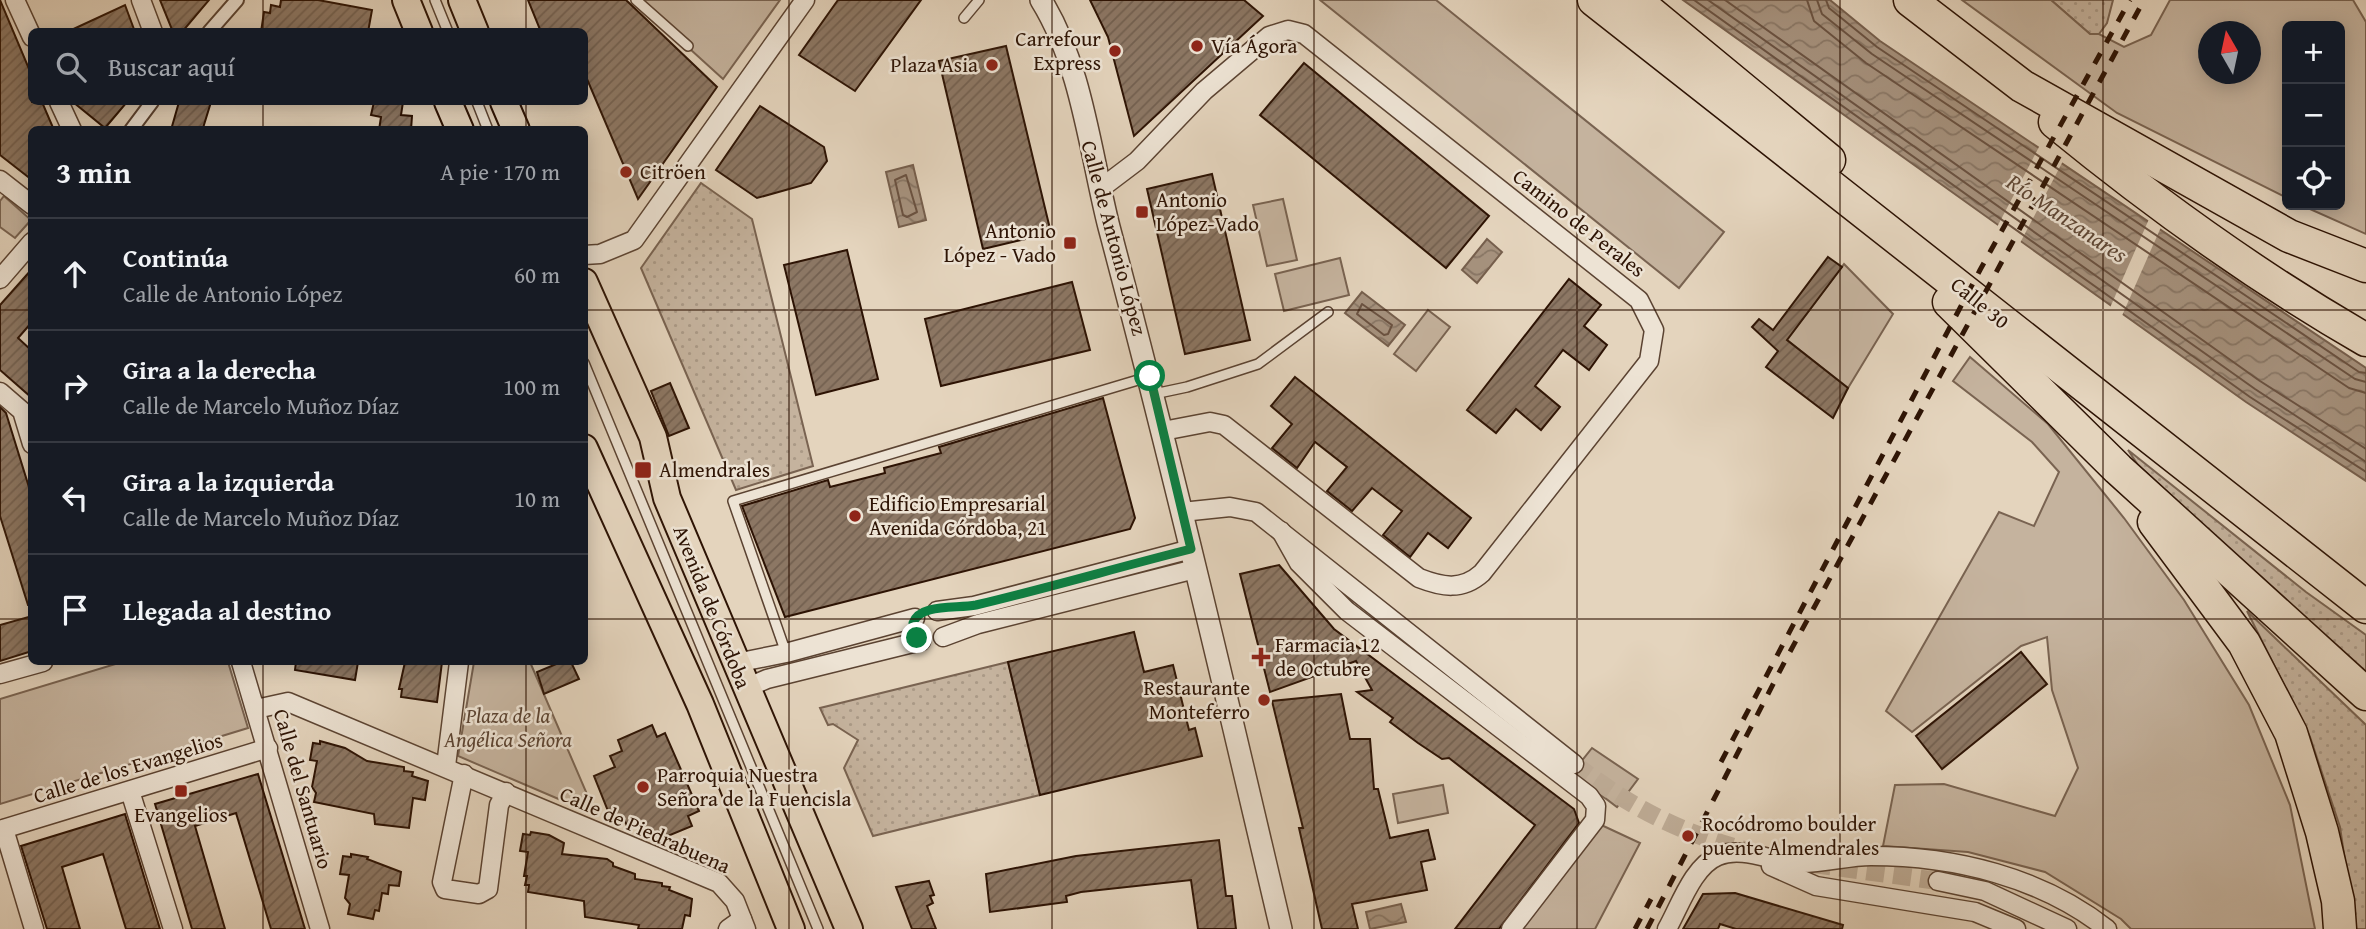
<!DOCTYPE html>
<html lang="es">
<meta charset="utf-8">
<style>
:root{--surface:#171b24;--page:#20242c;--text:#f1f3f6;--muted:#9ea1a6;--line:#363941}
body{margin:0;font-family:"Gentium Book Plus",serif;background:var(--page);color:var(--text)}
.controls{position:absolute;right:21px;top:21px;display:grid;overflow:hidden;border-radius:10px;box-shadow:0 4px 18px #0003}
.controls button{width:63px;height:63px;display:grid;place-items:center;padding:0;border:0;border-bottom:2px solid var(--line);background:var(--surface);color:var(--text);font:35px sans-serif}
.compass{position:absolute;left:2198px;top:21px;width:63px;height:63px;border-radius:50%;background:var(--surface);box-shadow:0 4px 18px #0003;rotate:351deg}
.stop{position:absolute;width:21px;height:21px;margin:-16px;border:5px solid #0b8043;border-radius:50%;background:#fff}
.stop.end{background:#0b8043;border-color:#fff;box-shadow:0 2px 7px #0008}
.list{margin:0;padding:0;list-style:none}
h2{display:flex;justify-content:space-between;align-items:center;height:91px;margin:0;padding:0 28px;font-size:30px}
h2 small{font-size:23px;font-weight:400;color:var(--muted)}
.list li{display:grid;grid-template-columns:46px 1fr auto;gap:21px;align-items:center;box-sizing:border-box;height:112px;padding:0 28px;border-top:2px solid var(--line)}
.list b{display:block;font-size:26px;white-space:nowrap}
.list p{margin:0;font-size:23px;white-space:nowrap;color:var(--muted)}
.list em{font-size:23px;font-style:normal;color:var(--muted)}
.icon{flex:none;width:38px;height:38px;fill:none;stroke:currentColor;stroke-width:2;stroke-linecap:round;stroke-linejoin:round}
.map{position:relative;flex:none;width:2366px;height:929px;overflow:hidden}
.search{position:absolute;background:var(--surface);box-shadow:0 4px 18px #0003;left:28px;top:28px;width:560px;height:77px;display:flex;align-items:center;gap:18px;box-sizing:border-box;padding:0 24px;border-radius:10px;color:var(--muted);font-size:26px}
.panel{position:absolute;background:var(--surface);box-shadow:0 4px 18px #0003;left:28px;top:126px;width:560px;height:539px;border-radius:10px}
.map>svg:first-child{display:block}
</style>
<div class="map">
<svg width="2366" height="929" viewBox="0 0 2366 929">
<defs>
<pattern id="grass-dots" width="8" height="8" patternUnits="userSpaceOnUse" patternTransform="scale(1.75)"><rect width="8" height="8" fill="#c5b39e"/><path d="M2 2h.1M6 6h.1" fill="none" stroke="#aa9986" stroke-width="1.8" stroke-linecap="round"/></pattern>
<pattern id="water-waves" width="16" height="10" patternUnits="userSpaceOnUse" patternTransform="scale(1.75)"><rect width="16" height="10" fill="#a6927e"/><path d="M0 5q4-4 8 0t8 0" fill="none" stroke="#887665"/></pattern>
<pattern id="building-hatch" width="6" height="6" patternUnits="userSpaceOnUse" patternTransform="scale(1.75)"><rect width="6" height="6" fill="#8c7764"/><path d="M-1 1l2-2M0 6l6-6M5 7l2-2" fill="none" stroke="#736050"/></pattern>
</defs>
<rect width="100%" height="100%" fill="#e4d4bd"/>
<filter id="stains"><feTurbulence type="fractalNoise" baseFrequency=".00286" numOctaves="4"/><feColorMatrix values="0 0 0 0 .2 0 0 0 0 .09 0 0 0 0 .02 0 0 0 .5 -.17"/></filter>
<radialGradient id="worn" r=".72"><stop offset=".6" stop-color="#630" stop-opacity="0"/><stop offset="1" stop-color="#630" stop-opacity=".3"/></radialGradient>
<g fill="url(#grass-dots)" stroke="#796351" stroke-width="2">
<path d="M2051,0H2113L2107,23L2099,34H2090Z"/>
<path d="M701,183L752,219L813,466L736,490L641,268Z"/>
<path d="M2128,450L2306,592L2366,635V675L2138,465Z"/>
<path d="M2247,611L2366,725V929H2355L2340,827L2310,737Z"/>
<path d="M1008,662L1040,795L873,836L844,768L858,740L833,724L828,725L820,708Z"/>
</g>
<g fill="#c5b39e" stroke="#796351" stroke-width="2" fill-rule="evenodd">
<path d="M636,0H780L723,79Z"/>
<path d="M1320,0H1436L1724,232L1679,288Z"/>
<path d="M1962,0H2051L2090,34H2099L2124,47L2151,35L2170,0H2353L2366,22V234L2301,205H2340V26H2287V198L2117,113ZM2208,32H2250V74H2208Z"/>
<path d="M4,196L31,220L15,238L0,227V201Z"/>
<path d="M1283,199L1297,260L1267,266L1253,205Z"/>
<path d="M1340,258L1349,295L1284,311L1275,274Z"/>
<path d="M1844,264L1893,314L1848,388L1787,340Z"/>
<path d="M1428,310L1450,327L1416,371L1394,354Z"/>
<path d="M1970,357L2048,424L2124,518L2184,600L2249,705L2290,805L2315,929H2131L2121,919L2045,872L1968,852L1883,846L1895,785L1944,784L2055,816L2078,768L2052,690L2047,637L2021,646L1912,732L1886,711L1999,512L2034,526L2059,472L2032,442L1953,381Z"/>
<path d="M122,662H228L248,728L0,804V699Z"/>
<path d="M474,662H530L596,815L458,756Z"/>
<path d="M1592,748L1638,779L1617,807L1572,773Z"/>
<path d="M1443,785L1448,813L1398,823L1393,794Z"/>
<path d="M1597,823L1640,843L1595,929H1520Z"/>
</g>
<g fill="url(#water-waves)" stroke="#765f4d" stroke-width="2">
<path d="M1683,0H1830L1880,41L2366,368V481L2246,402Z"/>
<path d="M913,165L926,220L899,227L886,172Z"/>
<path d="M1487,239L1502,252L1477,283L1462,270Z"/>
<path d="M1362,292L1405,325L1388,346L1345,313Z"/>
<path d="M1401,904L1406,922L1370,929L1366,912Z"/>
</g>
<g fill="#e4d4bd">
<path d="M2040,145L2063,161L2019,245L1996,229Z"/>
<path d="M2149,219L2161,227L2121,318L2109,310Z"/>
</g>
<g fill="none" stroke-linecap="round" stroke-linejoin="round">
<g stroke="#6a5241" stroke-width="2">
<path d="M1694,0L2250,397L2366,472"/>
<path d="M1708,0L2255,389L2366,462"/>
<path d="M1725,0L2260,381L2366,449"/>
<path d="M1807,0L1814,21L1866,63L2349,388L2366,393"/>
<path d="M1817,0L1822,14L1872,54L2355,379L2366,382"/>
<path d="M1826,0L1829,8L1877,47L2359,372L2366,373"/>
<path d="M906,175L917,212L907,217L903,215L895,180Z"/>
<path d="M1362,304L1392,325L1388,334L1384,335L1357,314Z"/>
</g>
</g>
<g fill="url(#building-hatch)" stroke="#2d1304" stroke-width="2">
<path d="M0,0L32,76V102H42L54,130H32V180L0,155Z"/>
<path d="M160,0H209L182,32H173Z"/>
<path d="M281,0H318L372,10L368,32H261L264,12L270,13L271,5L280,7Z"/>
<path d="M528,0H626L717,87L638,199L584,72V32H541Z"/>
<path d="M838,0H921L855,91L799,55Z"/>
<path d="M1090,0H1244L1263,16L1134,136L1108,37Z"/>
<path d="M125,5L135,32H67Z"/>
<path d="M1006,46L1051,233L983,249L939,61Z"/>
<path d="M1304,63L1489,216L1446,268L1260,115Z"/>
<path d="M73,102H127L105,128Z"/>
<path d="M179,102H211L203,128L171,130Z"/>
<path d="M374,102H403L401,115L412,116L411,130H379L381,117L371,115Z"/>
<path d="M760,106L824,147L827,161L811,183L757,198L716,170Z"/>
<path d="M1212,174L1250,340L1185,354L1147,189Z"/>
<path d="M847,250L878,379L816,395L784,265Z"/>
<path d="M1828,257L1842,267L1787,340L1848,388L1833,418L1766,367L1778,351L1752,327L1759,319L1773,330Z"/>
<path d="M32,269V322L18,338L32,351V398L0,370V305Z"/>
<path d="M1569,279L1601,305L1584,326L1607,345L1589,370L1563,350L1535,386L1560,407L1541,430L1516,409L1496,433L1467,410Z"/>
<path d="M1072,282L1090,350L941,386L925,319Z"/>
<path d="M1295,377L1471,518L1448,548L1428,533L1410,557L1383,535L1402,511L1385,498L1372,488L1352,511L1327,491L1347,467L1315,442L1297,468L1272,448L1292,424L1271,406Z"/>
<path d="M670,383L689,428L669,436L651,391Z"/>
<path d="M1103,398L1135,518L1130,529L785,617L742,506L828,480L830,487L885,473L884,468L941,453L939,447Z"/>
<path d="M0,407L6,413L32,497V605H28L0,516Z"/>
<path d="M1279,565L1334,629L1574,809L1579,823L1499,929H1455L1535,825L1449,758L1442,759L1418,743L1390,722L1393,718L1357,692L1372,690L1356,661L1270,692L1240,574Z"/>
<path d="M32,616V651L0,661V625Z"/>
<path d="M1134,632L1144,672L1173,665L1189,730L1195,728L1202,756L1040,795L1008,662Z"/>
<path d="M2021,652L2047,684L1942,769L1916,736Z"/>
<path d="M296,662H358L355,680L295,670Z"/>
<path d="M405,662H442L437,702L401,697L402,689H399Z"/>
<path d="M561,662H571L579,679L544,694L537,672Z"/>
<path d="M1341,694L1350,739H1370L1374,789H1378L1390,838L1428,830L1435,859L1421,862L1427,890L1352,904L1358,929H1322L1299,828H1303L1272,701Z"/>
<path d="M652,725L657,737L665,733L699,811L688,816L692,826L658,840L653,831L643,835L638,824L628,828L623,817L612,821L594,776L615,767L610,756L622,751L618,740Z"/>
<path d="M320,741L345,748L367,761L404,767V771L413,772L412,776L428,781L425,800L413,798L409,828L375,824L374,814L314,802L316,793L312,787L317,761L310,760L313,743L320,744Z"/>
<path d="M258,774L305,929H271L236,813L195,826L225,929H192L155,804Z"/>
<path d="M125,814L160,929H126L103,854L62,867L80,929H47L21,846Z"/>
<path d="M531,832L549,835L564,843L562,854L607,859L613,863V866L635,874V879L662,883V886L670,887L669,890L692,899L690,916L685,915L682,929H638L639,925L585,917L584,901L528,892L529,885H525L527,876H524L528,852L520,851L523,834L530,835Z"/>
<path d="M1219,840L1226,896H1232L1236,929H1198L1191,880L1081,892L1066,896L1067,902L990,912L986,874L1076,856Z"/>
<path d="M351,854L368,857L367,859L401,872L399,886L389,885L388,894L382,893L379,911L375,910L373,919L348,914L350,904L345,898L349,875L340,874L343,856L351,857Z"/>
<path d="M929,881L934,895L930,896L933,903L927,906L936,929H912L896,887Z"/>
<path d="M1735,893L1843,925L1842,929H1736L1720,924L1718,929H1683L1703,894Z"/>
</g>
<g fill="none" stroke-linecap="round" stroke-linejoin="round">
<g stroke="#bfad98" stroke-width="18" stroke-dasharray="18 9" stroke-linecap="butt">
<path d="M1574,764C1632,808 1678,832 1748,851"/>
<path d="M1813,864L1938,881"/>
</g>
<g stroke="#5b4332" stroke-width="12">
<g id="service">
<path d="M435,0L448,32"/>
<path d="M636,0L688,46"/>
<path d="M964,18L979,0"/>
<path d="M477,102L488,130"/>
<path d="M584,363L818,929"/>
<path d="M1154,394L1187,387L1258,364L1328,312"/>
<path d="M786,653L733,501L1148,377"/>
</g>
</g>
<g stroke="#5b4332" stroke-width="16">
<g id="pedestrian">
<path d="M209,32L237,0"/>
<path d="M131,130L152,102"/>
</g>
</g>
<g stroke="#5b4332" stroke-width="21">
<g id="minor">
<path d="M15,0L32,37"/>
<path d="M141,0L153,32"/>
<path d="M59,102L72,130"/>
<path d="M0,180L32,205"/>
<path d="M1100,189L1137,161L1204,91L1269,36L1288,30L1304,34L1639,300L1654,330L1649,361L1482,573C1462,591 1442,587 1419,578L1224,425L1210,422L1163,431"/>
<path d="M584,255L600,254L634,240L805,0"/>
<path d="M0,279L32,242"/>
<path d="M0,392L22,411L32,444"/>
<path d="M1182,512L1230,507L1256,512L1574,764"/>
<path d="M1281,531L1299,563L1347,611L1589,796L1596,806L1595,820L1511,929"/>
<path d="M937,611L974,606L1191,549"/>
<path d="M943,637L978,624L1195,569"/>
<path d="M241,662L320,929"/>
<path d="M736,663L786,653L915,618"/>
<path d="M0,674L43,662"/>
<path d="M746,688L767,679L921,641"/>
<path d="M256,709L288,702L719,883L735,901L746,929"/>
<path d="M446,766L459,662"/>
<path d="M464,774L442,882L445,889L479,894L488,889L499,805L506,792"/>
<path d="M130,791L173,929"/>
<path d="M4,829L34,929"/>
<path d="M0,830L268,748"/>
<path d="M1771,866L1816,886L1975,912L2016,929"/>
<path d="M1938,881L1985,891L2067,929"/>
<path d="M728,929L742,919"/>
<path d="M1667,929C1680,906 1693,866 1718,856C1744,845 1776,864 1802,863C1826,863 1848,856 1871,856C1954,856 2041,877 2107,929"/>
</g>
</g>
<g stroke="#5b4332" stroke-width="24">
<path id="tertiary" d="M1041,0C1082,66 1090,152 1109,227C1171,460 1226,694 1281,929"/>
</g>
<g stroke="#2d1304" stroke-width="30">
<g id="primary">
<path d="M406,0L419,32"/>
<path d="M462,0L475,32"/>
<path d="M448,102L460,130"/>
<path d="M504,102L516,130"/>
<path d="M584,282L653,437L667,498L849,929"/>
<path d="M584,448L700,704L791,929"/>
</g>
</g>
<g stroke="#2d1304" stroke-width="35">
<g id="motorway">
<path d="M1594,0L2366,607"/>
<path d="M1635,0L1829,160"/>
<path d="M1910,0L2022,86L2289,236L2366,266"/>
<path d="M2055,122C2154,203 2255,276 2366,340"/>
<path d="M1949,302L2118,469L2366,694"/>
<path d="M2154,522L2244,643L2291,733L2322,832L2338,901L2340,929"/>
</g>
</g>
<use href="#service" stroke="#ede3d4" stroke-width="9"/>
<use href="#pedestrian" stroke="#ede3d4" stroke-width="12"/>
<use href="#minor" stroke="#ede3d4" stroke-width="18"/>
<use href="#tertiary" stroke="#ede3d4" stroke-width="21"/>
<use href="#primary" stroke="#e4d4bd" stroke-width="26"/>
<use href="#motorway" stroke="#e4d4bd" stroke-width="32"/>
<g stroke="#2d1304" stroke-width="5" stroke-dasharray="12 12" stroke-linecap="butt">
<path d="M1721,762L1980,270L2130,0"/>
<path d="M1635,929L1651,899"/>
<path d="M1647,929L1785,661L2144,0"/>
</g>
</g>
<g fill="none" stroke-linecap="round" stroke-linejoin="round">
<path stroke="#0b8043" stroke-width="9" d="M917,638L913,623C920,603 957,609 976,605C1048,588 1119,567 1191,549L1150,376"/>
</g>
<path fill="none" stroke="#2d1304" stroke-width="2" stroke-opacity="0.55" d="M263,0V32M526,0V32M789,0V929M1052,0V929M1314,0V929M1577,0V929M1840,0V929M2103,0V929M263,102V130M526,102V130M0,310H32M584,310H2366M0,619H32M584,619H2366M263,662V929M526,662V929"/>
<g fill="#8f2418" stroke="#ede3d4" stroke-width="2.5">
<circle cx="1197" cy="46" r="7"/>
<circle cx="1115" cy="51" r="7"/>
<circle cx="992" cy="65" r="7"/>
<circle cx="626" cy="172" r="7"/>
<rect x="1135" y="205" width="14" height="14" rx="3.5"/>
<rect x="1063" y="236" width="14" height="14" rx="3.5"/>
<rect x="634" y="461" width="18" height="18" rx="3.5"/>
<circle cx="855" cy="516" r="7"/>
<path d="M1257.5 646.5h7v7h7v7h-7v7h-7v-7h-7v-7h7z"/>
<circle cx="1264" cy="700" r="7"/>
<circle cx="643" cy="787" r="7"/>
<rect x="174" y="784" width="14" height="14" rx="3.5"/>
<circle cx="1688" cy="836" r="7"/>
</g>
<g text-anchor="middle" stroke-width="5" stroke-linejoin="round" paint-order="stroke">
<g font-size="21" fill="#2d1304" stroke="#ede3d4" text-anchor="start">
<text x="1101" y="46" text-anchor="end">Carrefour<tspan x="1101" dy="24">Express</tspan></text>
<text x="1211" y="53">Vía Ágora</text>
<text x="978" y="72" text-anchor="end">Plaza Asia</text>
<text x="640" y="179">Citröen</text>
<text x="1156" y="207">Antonio<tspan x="1156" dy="24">López-Vado</tspan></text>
<text x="1056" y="238" text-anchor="end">Antonio<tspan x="1056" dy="24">López - Vado</tspan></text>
<text x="659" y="477">Almendrales</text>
<text x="869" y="511">Edificio Empresarial<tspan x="869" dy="24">Avenida Córdoba, 21</tspan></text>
<text x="1275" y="652">Farmacia 12<tspan x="1275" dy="24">de Octubre</tspan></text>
<text x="1250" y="695" text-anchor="end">Restaurante<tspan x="1250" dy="24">Monteferro</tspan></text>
<text x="657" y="782">Parroquia Nuestra<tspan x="657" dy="24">Señora de la Fuencisla</tspan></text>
<text x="181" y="822" text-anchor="middle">Evangelios</text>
<text x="1702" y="831">Rocódromo boulder<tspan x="1702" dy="24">puente Almendrales</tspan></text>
</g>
<g font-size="21" fill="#2d1304" stroke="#ede3d4">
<text transform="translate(1579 223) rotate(38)" y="7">Camino de Perales</text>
<text transform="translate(1114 238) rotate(75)" y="7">Calle de Antonio López</text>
<text transform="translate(1980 303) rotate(39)" y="7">Calle 30</text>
<text transform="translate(712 607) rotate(68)" y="7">Avenida de Córdoba</text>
<text transform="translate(128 768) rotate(-17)" y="7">Calle de los Evangelios</text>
<text transform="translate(303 789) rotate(74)" y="7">Calle del Santuario</text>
<text transform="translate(645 830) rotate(24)" y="7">Calle de Piedrabuena</text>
</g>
<g font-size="21" font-style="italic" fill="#5b4332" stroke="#ede3d4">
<text x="508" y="723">Plaza de la<tspan x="508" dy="24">Angélica Señora</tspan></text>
</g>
<g font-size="23" font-style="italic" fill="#5d4635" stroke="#ede3d4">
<text transform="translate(2067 218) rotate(34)" y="8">Río Manzanares</text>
</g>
</g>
<rect width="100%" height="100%" filter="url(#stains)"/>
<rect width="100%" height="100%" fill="url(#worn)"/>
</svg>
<div class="controls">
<button>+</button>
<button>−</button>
<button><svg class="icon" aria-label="locate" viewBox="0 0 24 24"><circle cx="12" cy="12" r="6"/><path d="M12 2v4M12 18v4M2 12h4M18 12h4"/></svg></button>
</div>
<svg class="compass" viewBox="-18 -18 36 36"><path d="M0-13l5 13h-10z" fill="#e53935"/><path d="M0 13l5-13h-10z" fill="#9ea1a6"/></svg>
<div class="stop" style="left:1150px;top:376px"></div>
<div class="stop end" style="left:917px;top:638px"></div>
<div class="search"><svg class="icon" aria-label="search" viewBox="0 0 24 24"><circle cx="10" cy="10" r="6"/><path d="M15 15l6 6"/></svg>Buscar aquí</div>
<section class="panel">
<h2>3 min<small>A pie · 170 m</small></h2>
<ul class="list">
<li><svg class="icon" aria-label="ahead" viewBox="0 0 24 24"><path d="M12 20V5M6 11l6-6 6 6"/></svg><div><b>Continúa</b><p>Calle de Antonio López</p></div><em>60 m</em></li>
<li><svg class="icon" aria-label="right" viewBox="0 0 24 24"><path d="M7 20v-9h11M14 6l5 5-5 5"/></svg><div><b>Gira a la derecha</b><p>Calle de Marcelo Muñoz Díaz</p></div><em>100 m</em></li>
<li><svg class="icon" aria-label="left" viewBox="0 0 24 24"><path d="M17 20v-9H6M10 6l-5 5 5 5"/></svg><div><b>Gira a la izquierda</b><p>Calle de Marcelo Muñoz Díaz</p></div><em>10 m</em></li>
<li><svg class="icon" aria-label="arrive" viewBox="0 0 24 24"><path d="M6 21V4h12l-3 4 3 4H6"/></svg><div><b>Llegada al destino</b></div></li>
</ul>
</section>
</div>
